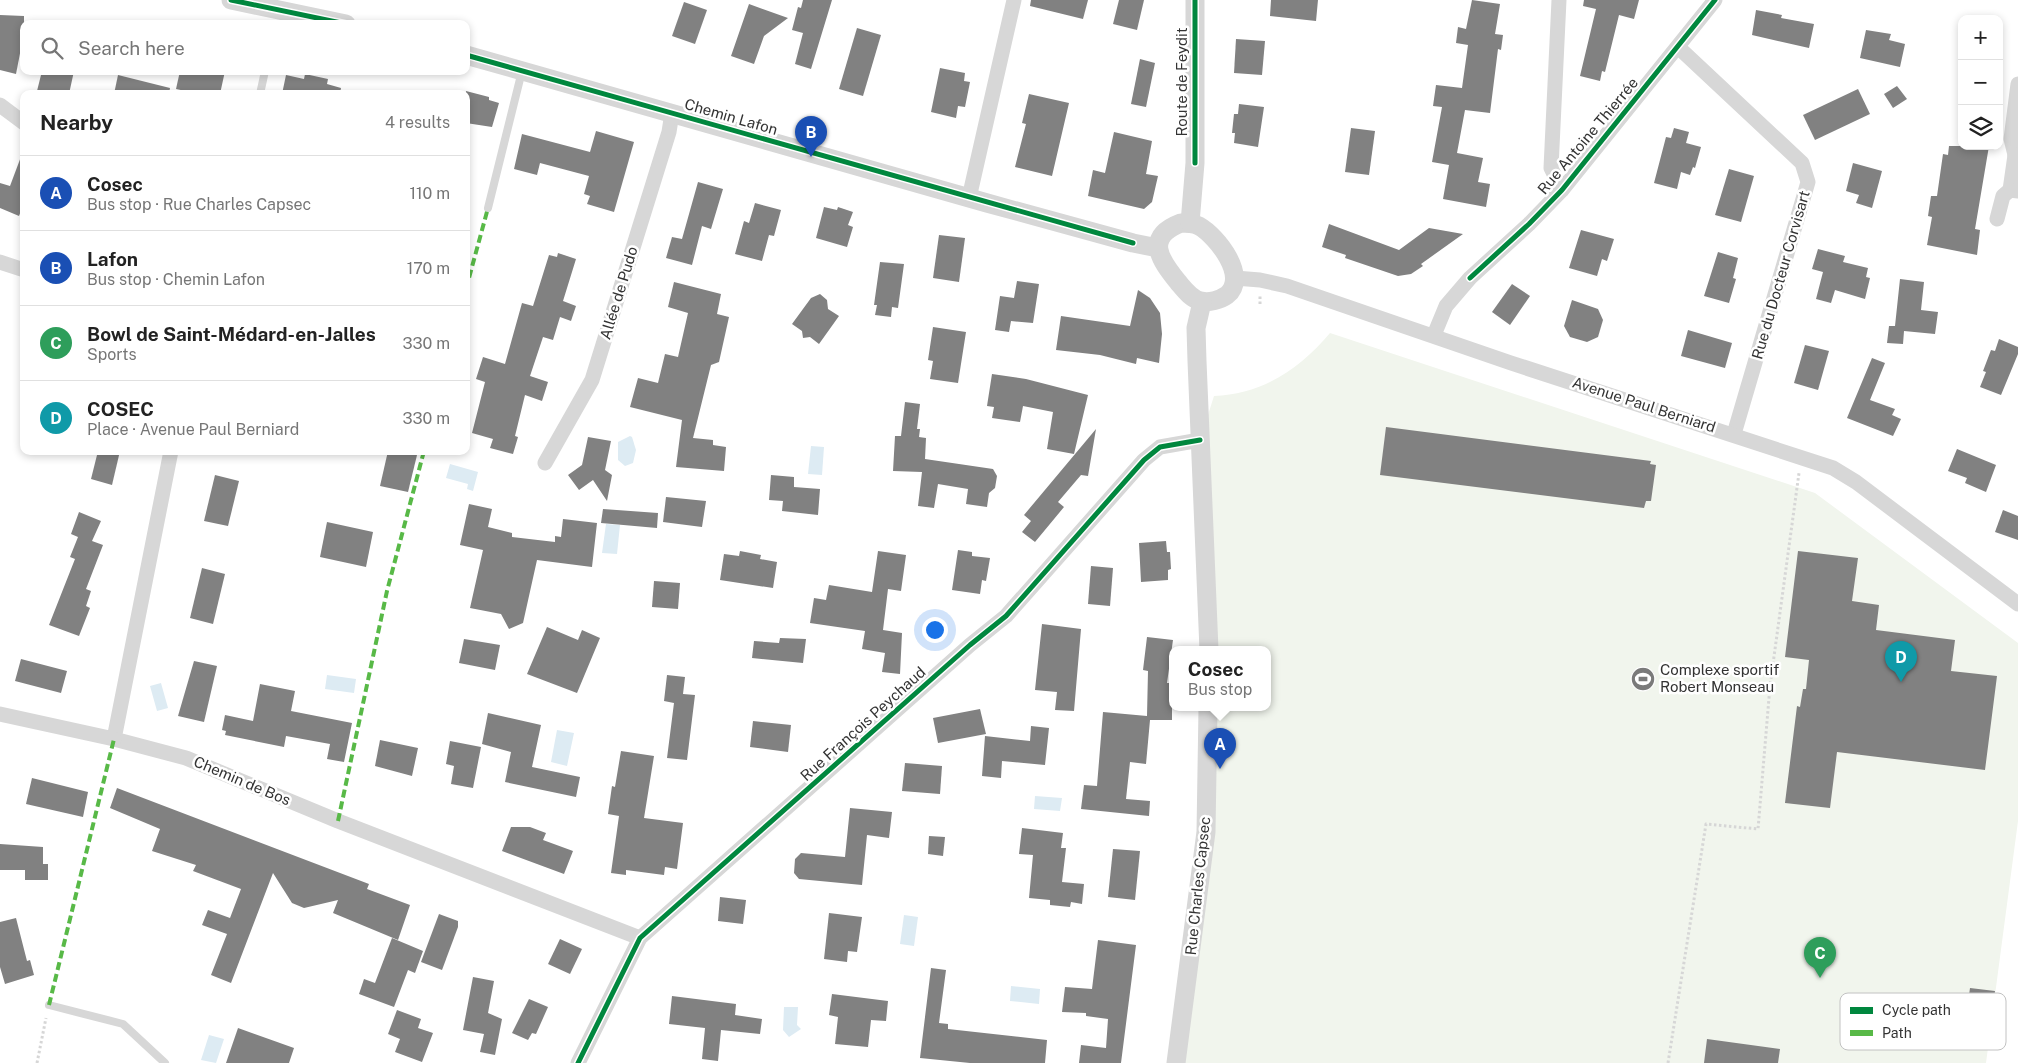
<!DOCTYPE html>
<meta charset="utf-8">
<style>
:root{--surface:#fff;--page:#f6f6f6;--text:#222;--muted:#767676;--line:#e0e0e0;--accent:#111827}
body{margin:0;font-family:"Public Sans",sans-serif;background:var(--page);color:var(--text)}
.controls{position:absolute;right:15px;top:15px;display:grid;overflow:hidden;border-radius:10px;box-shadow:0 2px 8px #0003}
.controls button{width:45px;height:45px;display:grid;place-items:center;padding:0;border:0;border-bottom:1px solid var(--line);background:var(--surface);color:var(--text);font:25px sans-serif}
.you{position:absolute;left:934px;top:629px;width:18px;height:18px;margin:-12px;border:4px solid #fff;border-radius:50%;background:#1a73e8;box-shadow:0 0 0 8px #1a73e833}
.badge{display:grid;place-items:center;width:32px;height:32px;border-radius:50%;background:var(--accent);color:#fff;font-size:16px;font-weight:700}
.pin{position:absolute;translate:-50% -41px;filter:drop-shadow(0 1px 2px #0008)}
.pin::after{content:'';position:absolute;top:26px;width:18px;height:15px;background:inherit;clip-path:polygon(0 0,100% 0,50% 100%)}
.popup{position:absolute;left:1169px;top:646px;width:102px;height:65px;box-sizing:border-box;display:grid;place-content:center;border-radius:10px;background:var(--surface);filter:drop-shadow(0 1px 4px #0005);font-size:16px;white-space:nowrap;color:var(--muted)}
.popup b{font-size:19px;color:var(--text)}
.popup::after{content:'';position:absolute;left:50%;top:100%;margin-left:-10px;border:10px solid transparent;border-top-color:var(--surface)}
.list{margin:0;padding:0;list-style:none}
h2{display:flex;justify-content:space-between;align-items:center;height:65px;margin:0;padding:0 20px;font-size:21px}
h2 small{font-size:16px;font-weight:400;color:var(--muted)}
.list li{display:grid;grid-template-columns:32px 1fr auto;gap:15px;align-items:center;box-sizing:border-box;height:75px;padding:0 20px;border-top:1px solid var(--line)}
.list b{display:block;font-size:19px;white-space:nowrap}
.list p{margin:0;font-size:16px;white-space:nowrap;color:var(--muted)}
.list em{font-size:16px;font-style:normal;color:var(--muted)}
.icon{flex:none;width:28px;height:28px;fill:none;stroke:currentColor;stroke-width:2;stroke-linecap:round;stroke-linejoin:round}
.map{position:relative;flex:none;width:2018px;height:1063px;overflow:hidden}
.search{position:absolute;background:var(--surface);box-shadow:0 2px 8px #0003;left:20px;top:20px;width:450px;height:55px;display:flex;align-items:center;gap:12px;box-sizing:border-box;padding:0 18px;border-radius:10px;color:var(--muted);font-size:19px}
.panel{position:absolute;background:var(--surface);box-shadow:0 2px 8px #0003;left:20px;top:90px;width:450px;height:365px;border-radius:10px}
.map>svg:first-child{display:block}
</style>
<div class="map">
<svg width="2018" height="1063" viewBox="0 0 2018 1063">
<rect width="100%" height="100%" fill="#fff"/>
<path fill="#f1f5ed" d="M1330,333L1815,493L2018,643V821L1986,1063H1176L1208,708H1268V650H1209L1200,440L1214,396C1262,394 1300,369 1330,333Z"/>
<g fill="#ddebf3">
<path d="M630,436L632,437L636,450L633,463L625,466L618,460V442Z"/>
<path d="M811,446L824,447L822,475L808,474Z"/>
<path d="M450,464L478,472L473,491L467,489L468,484L446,478Z"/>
<path d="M606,524L620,525L617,554L602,553Z"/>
<path d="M327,675L356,679L354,693L325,689Z"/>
<path d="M161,683L168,708L157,711L150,686Z"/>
<path d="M557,730L574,733L567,766L551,762Z"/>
<path d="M1035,796L1062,798L1060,811L1034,809Z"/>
<path d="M904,915L918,917L914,946L900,944Z"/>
<path d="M1011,986L1040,989L1039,1004L1010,1001Z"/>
<path d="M784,1007H798L797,1025L801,1029L789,1037L783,1030Z"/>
<path d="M209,1035L224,1039L216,1063L201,1060Z"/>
</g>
<g fill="#818181">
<path d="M803,0H832L811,69L795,64L803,33L792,30L798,7L801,8Z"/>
<path d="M1031,0H1088L1083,19L1030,6Z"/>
<path d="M1119,0H1144L1137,30L1113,24Z"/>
<path d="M1271,0H1318L1316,21L1270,16Z"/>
<path d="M1472,0L1500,4L1495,34L1503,35L1501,50L1498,49L1490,113L1465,110L1457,153L1483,158L1478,182L1490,184L1486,207L1443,199L1449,165L1432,162L1442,107L1433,106L1436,85L1462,88L1468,45L1456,43L1458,27L1466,29Z"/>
<path d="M1584,0H1639L1634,19L1619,15L1605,72L1602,71L1600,81L1580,76L1596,9L1583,6Z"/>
<path d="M684,2L707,10L695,44L672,36Z"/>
<path d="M749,4L788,18L764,36L754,64L731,56Z"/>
<path d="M1756,10L1782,15L1781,18L1814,24L1809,48L1752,35Z"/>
<path d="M0,15L24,16V33L16,74L0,70Z"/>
<path d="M857,28L881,35L863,96L839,89Z"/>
<path d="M1866,30L1891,34L1889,40L1905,44L1900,67L1860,58Z"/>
<path d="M1236,39L1265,41L1262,75L1234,73Z"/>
<path d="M1140,59L1155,63L1146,107L1131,104Z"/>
<path d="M940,68L965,73L964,81L970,82L965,107L958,106L956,118L931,112Z"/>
<path d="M42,71H74L69,94L37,91Z"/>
<path d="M180,71H225L220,94H199L176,89Z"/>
<path d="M305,74L328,79L327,84L341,88L340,94H282L286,75L304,79Z"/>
<path d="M118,75L170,88L169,94H114Z"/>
<path d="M1897,86L1907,99L1893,108L1884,94Z"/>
<path d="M1858,89L1870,114L1815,140L1803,115Z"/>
<path d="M466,91L489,97V100L499,103L492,127L466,123Z"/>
<path d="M1029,94L1069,103L1052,176L1015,167L1026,124L1022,123Z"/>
<path d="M1239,104L1264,107L1258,147L1234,143L1235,133H1232L1234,114H1238Z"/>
<path d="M1351,128L1375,131L1369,175L1345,172Z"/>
<path d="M1674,128L1689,132L1686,143L1701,147L1695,168L1693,167L1690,175L1681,172L1677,189L1654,183L1666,137L1671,138Z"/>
<path d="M596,131L634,142L614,212L587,204L590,196L584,194L589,176L540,163L537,175L514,169L522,134L590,152Z"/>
<path d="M1114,132L1152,141L1146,174L1158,176L1152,202L1144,209L1088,196L1093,170L1105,173Z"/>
<path d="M1949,146H1989L1975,229L1980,230L1977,255L1927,245L1932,217L1928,216L1931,196H1937L1943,154L1948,155Z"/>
<path d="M22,154L24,203L19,216L0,208V183L10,186Z"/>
<path d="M1853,163L1882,171L1872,208L1856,203L1859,195L1846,191Z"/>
<path d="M1729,169L1754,176L1741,222L1715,215Z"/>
<path d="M698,182L723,189L711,229L702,226L692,265L666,258L672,237L682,239Z"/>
<path d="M755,203L781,210L774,236L769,235L762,261L735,254L744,221L749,223Z"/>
<path d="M824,207L837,210L838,207L853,212L848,225L853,227L847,247L816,238Z"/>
<path d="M1329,224L1399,250L1429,228L1463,234L1421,264L1423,266L1411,274L1398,276L1345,258L1346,255L1322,247Z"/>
<path d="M1581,230L1614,239L1607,261L1602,259L1597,276L1569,268Z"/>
<path d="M939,235L965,238L959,282L933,278Z"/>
<path d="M1818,249L1845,256L1843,262L1868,268L1866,277L1870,278L1865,299L1835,290L1831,303L1816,299L1823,272L1812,269Z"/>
<path d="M1718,252L1738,258L1733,278L1736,279L1729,303L1704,296Z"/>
<path d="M558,253L576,259L563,301L576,306L571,321L560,317L553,340L543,337L530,376L548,382L542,401L525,395L515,436L518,437L513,454L490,448L493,439L472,433L485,382L476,379L483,357L505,364L522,303L533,306L549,255L557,257Z"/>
<path d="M880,262L904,264L898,308L892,307L891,317L875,315L877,305H874Z"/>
<path d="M1900,279L1924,282L1921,310L1938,312L1935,334L1904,331L1903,344L1887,343L1889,326H1895Z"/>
<path d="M1017,281L1039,284L1033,323L1011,321L1009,332L995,330L1000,296L1014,298Z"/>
<path d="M674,282L721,294L717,314L729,317L719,362L711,365L693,438L713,440V445L726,447L724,471L676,467L682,420L630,407L638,378L658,383L665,354L678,357L688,313L668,307Z"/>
<path d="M1512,284L1530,296L1510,325L1492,312Z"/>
<path d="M1138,290L1150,298L1160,313L1162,334L1159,363L1137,358L1136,364L1100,355L1056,350L1061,316L1130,326Z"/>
<path d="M820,294L827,300L828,309L839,316L819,344L810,337L803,338L802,331L792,324L811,298Z"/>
<path d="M1572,300L1598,309L1603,320L1598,337L1587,342L1570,337L1564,326Z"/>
<path d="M933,327L966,332L958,383L930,379L933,361L928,360Z"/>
<path d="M1688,330L1732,343L1725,368L1681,356Z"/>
<path d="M1999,339L2018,347V354L2001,395L1980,387L1986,372L1983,371L1991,350L1995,351Z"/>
<path d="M1805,345L1829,351L1818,390L1794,383Z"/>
<path d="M1872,358L1885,363L1870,400L1895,409L1892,415L1901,419L1893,436L1847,418Z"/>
<path d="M992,374L1026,379L1088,395L1074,454L1047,449L1053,412L1023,406L1020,422L992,418L994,407L987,406Z"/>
<path d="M905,402L920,404L917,429H920L919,437L926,438L925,459L993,469L997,476L995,488L989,493L987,507L966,504L968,489L938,484L934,508L918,506L922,472L893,471L895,436H901Z"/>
<path d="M1386,427L1651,461L1650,464L1656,465L1651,501H1646L1644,508L1380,475Z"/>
<path d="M1096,429L1088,476L1081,475L1058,502L1064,507L1035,542L1022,532L1031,521L1024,515Z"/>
<path d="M588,437L611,441L605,470L612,475L607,501L593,480L579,490L568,475L582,465Z"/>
<path d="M1957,449L1996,465L1986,492L1965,483L1967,478L1948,471Z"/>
<path d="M98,451H120L112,485L91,479Z"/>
<path d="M388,451H418L408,492L380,486Z"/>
<path d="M215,475L239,481L228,526L204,521Z"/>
<path d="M771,475L794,477V487L820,489L818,515L782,511L783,501L769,500Z"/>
<path d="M666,497L706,501L702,527L663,522Z"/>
<path d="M469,504L492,509L488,527L512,533V537L555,542V536L561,537L563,519L597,523L592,567L537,560L523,623L509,629L501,614L470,608L483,550L460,545Z"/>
<path d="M603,509L658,513L657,528L601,523Z"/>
<path d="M2003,510L2018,516V540L1995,532Z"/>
<path d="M79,512L101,521L92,541L103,545L86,589L91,591L86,606L90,608L79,636L49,625L75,559L70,557L78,537L71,534Z"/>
<path d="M327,522L373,532L366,567L320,557Z"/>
<path d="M1166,541L1167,552H1170L1171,569L1168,570V580L1141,582L1139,543Z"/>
<path d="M958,550L972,552V556L990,558L986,581L982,580L980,594L952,590Z"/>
<path d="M740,551L761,555L760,559L777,562L773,588L720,580L724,554L739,556Z"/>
<path d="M878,551L906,555L901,591L888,589L883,630L902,633L900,674L882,672L885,653L862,649L865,631L810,623L814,598L826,600L829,585L872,592Z"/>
<path d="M1798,551L1858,558L1852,601L1879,605L1876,630L1955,640L1951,671L1997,676L1985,770L1837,752L1830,808L1785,803L1797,706L1800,707L1803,689H1806L1809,660L1785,657Z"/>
<path d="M1091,566L1113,568L1110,606L1088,604Z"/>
<path d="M202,568L225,574L213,624L190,618Z"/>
<path d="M654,581L680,583L678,609L652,607Z"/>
<path d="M1042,624L1081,629L1074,711L1055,710L1057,692L1035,690Z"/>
<path d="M547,627L578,640L582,630L600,638L577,693L527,674Z"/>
<path d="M1147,637L1173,640L1167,683H1172V720H1150L1146,764L1130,762L1126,799L1150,801L1149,816L1081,809L1084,785L1097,786L1103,712L1147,716L1148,671L1143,670Z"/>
<path d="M780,638L806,639L803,663L752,658L754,641L779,643Z"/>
<path d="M464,639L500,645L495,670L459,663Z"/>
<path d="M21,659L67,671L61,693L15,681Z"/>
<path d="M194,661L217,666L204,722L178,716Z"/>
<path d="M667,675L685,677L683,694L695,695L687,760L667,758L674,703L664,701Z"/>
<path d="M260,684L295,691L291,711L352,723L344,762L327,759L330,744L286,736L284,747L225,735L226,731L222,730L225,715L253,721Z"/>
<path d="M980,709L986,734L938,743L933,718Z"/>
<path d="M488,713L541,725L532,767L580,777L576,797L505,782L511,752L482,744Z"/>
<path d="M753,721L791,725L788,752L750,747Z"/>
<path d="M1031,726L1049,728L1045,765L1002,761L1001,778L982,776L985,736L1030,741Z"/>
<path d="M380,740L418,748L412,776L375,766Z"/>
<path d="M450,741L481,747L473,788L451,784L454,766L446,764Z"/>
<path d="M621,751L654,756L644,818L683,823L677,869L665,867L664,875L626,870V875L611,873L619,816L608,814L612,786L615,787Z"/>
<path d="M905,763L942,766L940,794L902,791Z"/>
<path d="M32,778L88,792L83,817L26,804Z"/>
<path d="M117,788L369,884L367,889L410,905L398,940L333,913L338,900L304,908L292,903L273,873L231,983L211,975L227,934L202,925L208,910L230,918L241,889L193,871L196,865L152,851L160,829L110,808Z"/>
<path d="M850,808L892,812L889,838L867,835L862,885L799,879L794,873L795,859L801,853L845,857Z"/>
<path d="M511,827H530L546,833L543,840L573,851L564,874L502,851Z"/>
<path d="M1022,828L1063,833L1061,848H1066L1062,882L1084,884L1082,904L1071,902L1070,907L1050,905V900L1029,898L1033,855L1019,854Z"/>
<path d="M929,836L945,837L943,856L928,854Z"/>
<path d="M0,844L43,847V864H48V880H25V870H0Z"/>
<path d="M1113,849L1140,851L1135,900L1108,897Z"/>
<path d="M720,897L746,900L743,924L718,921Z"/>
<path d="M829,913L862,917L857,952L848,951L847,962L824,959Z"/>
<path d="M439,914L458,921V927L442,970L421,962Z"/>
<path d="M16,918L27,961L30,960L34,975L5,984L0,967V922Z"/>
<path d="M392,938L423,951L415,973L408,970L394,1007L359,994L364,979L375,983Z"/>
<path d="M560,939L582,949L570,974L548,964Z"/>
<path d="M1098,940L1136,945L1121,1063H1079L1081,1045L1106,1048L1108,1019L1086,1016V1013L1062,1012L1065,987L1092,989Z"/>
<path d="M931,968L946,970L939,1023L948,1024V1029L1047,1040L1045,1063H970L920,1058Z"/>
<path d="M473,977L494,981L488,1013L502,1019L495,1055L480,1052L484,1034L463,1030Z"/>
<path d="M1970,988L1995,991L1990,1028L1979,1026L1978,1032L1970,1030L1968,1041L1954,1040L1960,994L1969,995Z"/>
<path d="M832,994L888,1001L886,1021L871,1020L868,1047L835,1044L838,1017L829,1015Z"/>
<path d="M672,996L736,1004L735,1015L762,1019L760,1034L721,1030L718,1061L702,1059L705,1028L669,1024Z"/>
<path d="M529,999L548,1007L536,1034L532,1033L528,1040L512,1033Z"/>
<path d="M397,1010L421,1019L418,1028L433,1033L422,1062L395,1052L400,1039L388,1034Z"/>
<path d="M238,1028L294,1048L289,1063H226Z"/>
<path d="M1707,1039L1780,1049L1778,1063H1704Z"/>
</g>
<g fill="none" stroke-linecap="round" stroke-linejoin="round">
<g stroke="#d6d6d6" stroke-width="3" stroke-dasharray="2.5 2.5" stroke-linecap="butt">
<path d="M1260,304V296"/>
<path d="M37,1063L46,1018"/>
<path d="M1668,1063L1706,824L1758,829L1770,686L1799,473"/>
</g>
<g stroke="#d7d7d7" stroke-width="8">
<path d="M260,94L265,71"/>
<path d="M488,208L522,71"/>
<path d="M49,1005L123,1024L165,1063"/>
</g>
<g stroke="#d7d7d7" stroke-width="15">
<path d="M1559,0L1551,168L1562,190"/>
<path d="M1678,47L1802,163L1808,182L1734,434"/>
<path d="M0,105L24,123"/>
<path d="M2015,155L2011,139L2018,84"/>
<path d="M2018,156L2015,155L2010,190L2018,191"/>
<path d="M969,198L1014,0"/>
<path d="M1997,219L2003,196L2010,190"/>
<path d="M0,262L24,270"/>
<path d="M1235,278L1260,280L1287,286L1511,363L1833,468L1856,482L2018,604"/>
<path d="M1434,335L1446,306L1470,278L1529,224L1562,190L1715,0"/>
<path d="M171,451L114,739L186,758L338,821L640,938"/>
<path d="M545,463L592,380L669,132L672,113"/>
<path d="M0,714L114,739"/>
<path d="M578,1063L640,938L970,645L1006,616L1144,460L1160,447L1200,440"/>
</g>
<g stroke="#d7d7d7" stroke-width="19">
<path d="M231,0L346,24"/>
<path d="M466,55L987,203L1133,243L1158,248"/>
<path d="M1181,223C1187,223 1193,223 1199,226C1217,236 1249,277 1227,295C1220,300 1209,303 1201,301C1191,299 1184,289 1178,282C1160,260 1144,237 1181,223Z"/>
<path d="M1190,223L1195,163V0"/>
<path d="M1202,302L1196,328L1197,361L1209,650"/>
<path d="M1176,1063L1206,832L1208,708"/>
</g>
<g stroke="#58b947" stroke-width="4" stroke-dasharray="8 4" stroke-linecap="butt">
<path d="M466,289L488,208"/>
<path d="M338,821L387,591L424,451"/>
<path d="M49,1005L114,739"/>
</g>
<g stroke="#fff" stroke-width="8">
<g id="cycleway">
<path d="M231,0L346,24"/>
<path d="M1195,0V163"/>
<path d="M466,55L1133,243"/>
<path d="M1470,278L1529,224L1562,190L1715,0"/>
<path d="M578,1063L640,938L970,645L1006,616L1144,460L1160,447L1200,440"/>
</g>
</g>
<use href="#cycleway" stroke="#00873e" stroke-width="5"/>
</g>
<defs>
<g id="stadium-disc" transform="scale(1.25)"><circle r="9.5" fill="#7a7a7a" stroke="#fff"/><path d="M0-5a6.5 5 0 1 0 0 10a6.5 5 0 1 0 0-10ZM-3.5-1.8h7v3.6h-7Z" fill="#fff"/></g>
</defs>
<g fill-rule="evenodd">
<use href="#stadium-disc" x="1643" y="679"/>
</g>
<g text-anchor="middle" stroke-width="5" stroke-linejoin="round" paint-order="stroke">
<g font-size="15" fill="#333" stroke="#fff">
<text transform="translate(1182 82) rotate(-90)" y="5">Route de Feydit</text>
<text transform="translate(731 117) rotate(16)" y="5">Chemin Lafon</text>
<text transform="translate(1588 136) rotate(-50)" y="5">Rue Antoine Thierrée</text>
<text transform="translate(1781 275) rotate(-74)" y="5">Rue du Docteur Corvisart</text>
<text transform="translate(619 293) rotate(-73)" y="5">Allée de Pudo</text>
<text transform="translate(1644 405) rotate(18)" y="5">Avenue Paul Berniard</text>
<text transform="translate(863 724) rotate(-42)" y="5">Rue François Peychaud</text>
<text transform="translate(242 781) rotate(23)" y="5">Chemin de Bos</text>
<text transform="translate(1198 886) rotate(-84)" y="5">Rue Charles Capsec</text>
</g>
<g font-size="15" fill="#333" stroke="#fff" text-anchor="start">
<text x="1660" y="675">Complexe sportif<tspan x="1660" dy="17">Robert Monseau</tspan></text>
</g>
</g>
<rect x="1840" y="993" width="166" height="57" rx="8" fill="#fff" stroke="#c2c2c2" stroke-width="1"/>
<rect x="1850" y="1007" width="23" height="7" fill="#00873e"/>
<rect x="1850" y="1030" width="23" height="6" fill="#58b947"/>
<g font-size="14" fill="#333">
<text x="1882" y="1015">Cycle path</text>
<text x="1882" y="1038">Path</text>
</g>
</svg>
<div class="controls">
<button>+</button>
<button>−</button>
<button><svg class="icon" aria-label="layers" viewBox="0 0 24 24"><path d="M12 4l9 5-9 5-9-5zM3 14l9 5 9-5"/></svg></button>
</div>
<div class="you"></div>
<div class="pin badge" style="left:1220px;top:769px;background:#1a4fb4">A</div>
<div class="popup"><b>Cosec</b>Bus stop</div>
<div class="pin badge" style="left:811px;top:157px;background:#1a4fb4">B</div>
<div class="pin badge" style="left:1820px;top:978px;background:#2e9e5b">C</div>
<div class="pin badge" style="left:1901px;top:682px;background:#0f9aa8">D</div>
<div class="search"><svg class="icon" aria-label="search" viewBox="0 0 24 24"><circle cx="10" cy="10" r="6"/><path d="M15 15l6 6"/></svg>Search here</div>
<section class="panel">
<h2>Nearby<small>4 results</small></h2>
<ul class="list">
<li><span class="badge" style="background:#1a4fb4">A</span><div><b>Cosec</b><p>Bus stop · Rue Charles Capsec</p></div><em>110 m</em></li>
<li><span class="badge" style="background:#1a4fb4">B</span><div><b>Lafon</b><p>Bus stop · Chemin Lafon</p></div><em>170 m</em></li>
<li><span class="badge" style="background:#2e9e5b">C</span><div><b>Bowl de Saint-Médard-en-Jalles</b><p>Sports</p></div><em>330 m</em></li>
<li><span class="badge" style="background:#0f9aa8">D</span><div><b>COSEC</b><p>Place · Avenue Paul Berniard</p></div><em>330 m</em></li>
</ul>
</section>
</div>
